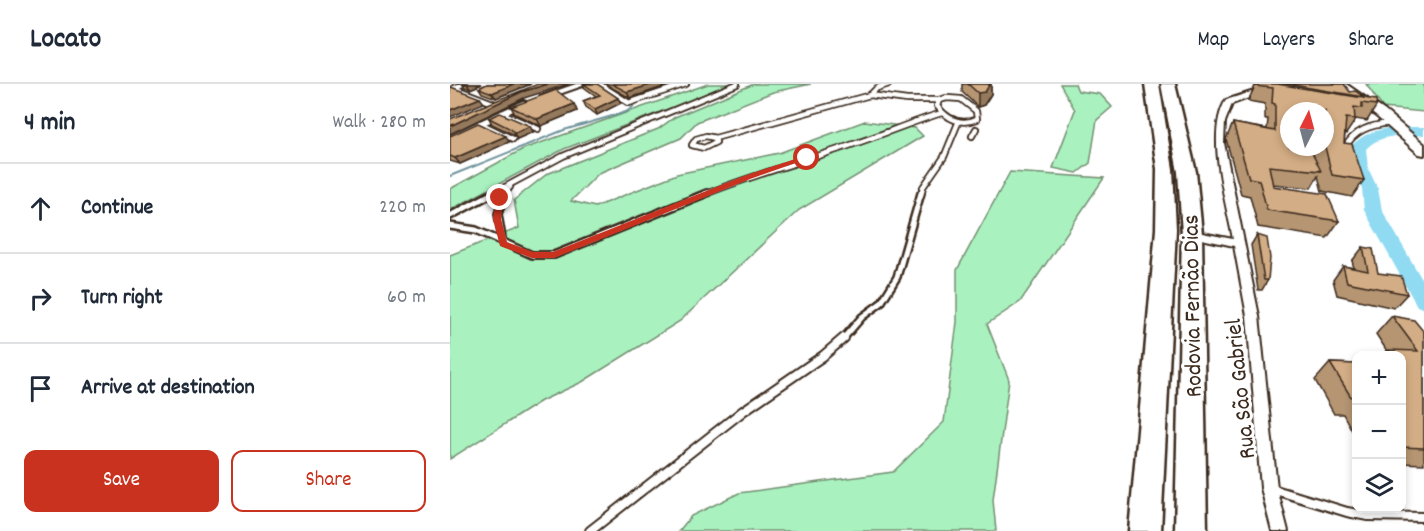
<!DOCTYPE html>
<meta charset="utf-8">
<style>
:root{--surface:#fff;--page:#f2f2f3;--text:#1f2937;--muted:#747a83;--line:#e0e1e3;--accent:#c8321e}
body{margin:0;font-family:Dekko,sans-serif;background:var(--page);color:var(--text)}
.controls{position:absolute;right:18px;bottom:18px;display:grid;overflow:hidden;border-radius:12px;box-shadow:0 3px 9px #0003}
.controls button{width:54px;height:54px;display:grid;place-items:center;padding:0;border:0;border-bottom:2px solid var(--line);background:var(--surface);color:var(--text);font:30px sans-serif}
.compass{position:absolute;left:830px;top:18px;width:54px;height:54px;border-radius:50%;background:var(--surface);box-shadow:0 3px 9px #0003;rotate:6deg}
.stop{position:absolute;width:18px;height:18px;margin:-14px;border:4px solid #c8321e;border-radius:50%;background:#fff}
.stop.end{background:#c8321e;border-color:#fff;box-shadow:0 2px 6px #0008}
.list{margin:0;padding:0;list-style:none}
h2{display:flex;justify-content:space-between;align-items:center;height:78px;margin:0;padding:0 24px;font-size:26px}
h2 small{font-size:20px;font-weight:400;color:var(--muted)}
.list li{display:grid;grid-template-columns:39px 1fr auto;gap:18px;align-items:center;box-sizing:border-box;height:90px;padding:0 24px;border-top:2px solid var(--line)}
.list b{display:block;font-size:22px;white-space:nowrap}
.list em{font-size:20px;font-style:normal;color:var(--muted)}
.actions{display:flex;gap:12px;padding:18px 24px}
.actions a{flex:1;padding:14px 0;border:2px solid var(--accent);border-radius:12px;text-align:center;font-size:21px;color:var(--accent)}
.actions .main{background:var(--accent);color:#fff}
.icon{flex:none;width:33px;height:33px;fill:none;stroke:currentColor;stroke-width:2;stroke-linecap:round;stroke-linejoin:round}
.map{position:relative;flex:none;width:974px;height:447px;overflow:hidden}
header{display:flex;align-items:center;gap:36px;box-sizing:border-box;height:84px;padding:0 30px;background:var(--surface);border-bottom:2px solid var(--line)}
header strong{font-size:28px}
nav{display:flex;gap:33px;margin-inline-start:auto;font-size:21px}
main{display:flex}
aside{flex:1;background:var(--surface)}
.map>svg:first-child{display:block}
</style>
<header>
<strong>Locato</strong>
<nav><a>Map</a><a>Layers</a><a>Share</a></nav>
</header>
<main>
<aside>
<h2>4 min<small>Walk · 280 m</small></h2>
<ul class="list">
<li><svg class="icon" aria-label="ahead" viewBox="0 0 24 24"><path d="M12 20V5M6 11l6-6 6 6"/></svg><div><b>Continue</b></div><em>220 m</em></li>
<li><svg class="icon" aria-label="right" viewBox="0 0 24 24"><path d="M7 20v-9h11M14 6l5 5-5 5"/></svg><div><b>Turn right</b></div><em>60 m</em></li>
<li><svg class="icon" aria-label="arrive" viewBox="0 0 24 24"><path d="M6 21V4h12l-3 4 3 4H6"/></svg><div><b>Arrive at destination</b></div></li>
</ul>
<div class="actions"><a class="main">Save</a><a>Share</a></div>
</aside>
<div class="map">
<svg width="974" height="447" viewBox="0 0 974 447">
<rect width="100%" height="100%" fill="#fff"/>
<filter id="ink" filterUnits="userSpaceOnUse"><feTurbulence type="fractalNoise" baseFrequency=".0167" numOctaves="2"/><feDisplacementMap in="SourceGraphic" scale="12" xChannelSelector="R" yChannelSelector="G"/><feConvolveMatrix kernelMatrix="1 2 1 2 8 2 1 2 1" color-interpolation-filters="sRGB"/></filter>
<g filter="url(#ink)">
<g fill="#a9f2c0" stroke="#728e6f" stroke-width="1.5">
<path d="M258,0H283L114,65L0,126V105L73,65Z"/>
<path d="M304,0H361L323,8L247,38L231,54L149,89L121,117L145,123L227,90L329,69L415,37L465,44L473,52L349,126L230,237L132,298L91,317L0,375V171L69,144L64,116L97,90L208,45L225,33Z"/>
<path d="M610,0H625L628,7L650,10L662,23L647,36L640,79L627,89L603,84L625,26Z"/>
<path d="M916,0H974V28L933,24Z"/>
<path d="M560,88L654,94L570,218L537,240L559,296L543,416L546,447H229L241,432L289,409L443,388L494,338L507,238V186Z"/>
</g>
<g fill="none" stroke-linecap="round" stroke-linejoin="round">
<path stroke="#6f949d" stroke-width="2" d="M0,92L114,46L176,28L183,23L182,19"/>
<path fill="#91dbf2" fill-rule="evenodd" d="M947,43H974V51C954,52 931,49 916,65L918,84L928,105L932,126L974,199V225L967,222L914,126L912,105L902,84L900,64C912,49 929,45 947,43Z"/>
<g stroke="#3b2a1e" stroke-width="8">
<g id="service-far2">
<path d="M149,0L179,19L236,0"/>
<path d="M4,4L43,19"/>
<path d="M420,11L427,4L439,0"/>
<path d="M497,14L511,15L526,27L527,35C511,42 497,35 487,22L489,16Z"/>
<path d="M52,29L88,45"/>
<path d="M30,39L63,55"/>
<path d="M256,52L265,54L266,58L254,64L242,61L246,55Z"/>
<path d="M522,52L526,45"/>
<path d="M265,54L420,11L457,16H489"/>
<path d="M894,65C904,46 920,41 941,39"/>
<path d="M40,111L113,72L287,0"/>
<path d="M54,111L60,103"/>
<path d="M253,111C302,91 352,78 401,61C432,51 461,38 492,29"/>
<path d="M471,111L473,103L494,73L508,39"/>
</g>
</g>
<g stroke="#3b2a1e" stroke-width="10">
<g id="service-far1">
<path d="M0,132L43,109"/>
<path d="M0,142L26,146L82,171H104L257,109"/>
<path d="M53,160L48,130L55,109"/>
<path d="M392,256L412,233L431,219L447,193L471,109"/>
</g>
</g>
<g stroke="#3b2a1e" stroke-width="12">
<g id="service">
<path d="M822,405L897,428L918,432L974,433"/>
<path d="M140,447L293,327L373,272L394,254"/>
</g>
</g>
<g stroke="#3b2a1e" stroke-width="4">
<g id="minor">
<path d="M8,0H17L0,9V4Z"/>
<path d="M126,0H138L98,14L91,12Z"/>
<path d="M826,0H837L782,20L775,38L774,59L809,232L827,404L838,447H822L811,404L797,232L784,162L742,153L737,150L742,147L783,155C776,117 755,49 776,16Z"/>
<path d="M73,17L80,19L0,57V51Z"/>
</g>
</g>
<g stroke="#3b2a1e" stroke-width="4">
<path id="secondary" d="M884,0H896L935,27L974,60V71L969,70L927,33Z"/>
</g>
<g stroke="#3b2a1e" stroke-width="5">
<g id="motorway">
<path d="M695,0H709L723,85L726,145L711,447H679L706,145L707,85Z"/>
<path d="M711,0H725L746,88L752,150L757,447H725L732,150L728,88Z"/>
</g>
</g>
<use href="#service-far2" stroke="#fff" stroke-width="4.5"/>
<use href="#service-far1" stroke="#fff" stroke-width="5"/>
<use href="#service" stroke="#fff" stroke-width="8"/>
<use href="#minor" fill="#fff" fill-rule="evenodd"/>
<use href="#secondary" fill="#fff" fill-rule="evenodd"/>
<use href="#motorway" fill="#fff" fill-rule="evenodd"/>
</g>
<g fill="#b59572" stroke="#3b2a1e" stroke-width="1.5" fill-rule="evenodd">
<path d="M13,0H32L20,5L15,3Z"/>
<path d="M37,0H81L46,14L32,9L29,4Z"/>
<path d="M133,0H147L168,14L171,19L147,31L136,23L133,17L146,12L135,4Z"/>
<path d="M155,0H222L180,14Z"/>
<path d="M512,0H541V10L534,21L528,23L512,8Z"/>
<path d="M831,0H894L900,8L914,13L913,14L927,21L917,37L906,35L896,50H895L894,59L914,96L902,113L872,107L868,92L861,104L823,100V102L889,137L877,154L808,143L800,112L791,110L776,55L783,39L817,45L818,35H815V20L798,17L805,2ZM839,27H875V63H861L864,73Z"/>
<path d="M124,20L127,27L91,42L65,30L61,23Z"/>
<path d="M39,34L83,48L67,55L65,51L42,40Z"/>
<path d="M0,52L59,58L10,80L0,77Z"/>
<path d="M807,151L818,196L812,206H808L801,161Z"/>
<path d="M913,163L928,189L957,210L944,224L887,211L883,196L893,182L904,184L902,177Z"/>
<path d="M942,232L974,248V380L951,379V272H932L937,267L926,250Z"/>
<path d="M880,279L906,280V354L893,330H884L865,296Z"/>
</g>
<g fill="#94795d" stroke="#3b2a1e" stroke-width="1.5">
<path d="M17,0H32L20,5Z"/>
<path d="M64,0H81L46,14L42,9Z"/>
<path d="M98,0H119L74,14L0,50V42L71,8Z"/>
<path d="M203,0H222L180,14L177,8Z"/>
<path d="M540,0H541V10L534,21L528,23V9Z"/>
<path d="M30,14L34,19L0,33V26Z"/>
<path d="M168,14L171,19L147,31L145,25Z"/>
<path d="M124,20L127,27L91,42L87,35Z"/>
<path d="M80,42L83,48L67,55L64,49Z"/>
<path d="M56,52L59,58L10,80L5,74Z"/>
</g>
<g fill="#d3ad85" stroke="#3b2a1e" stroke-width="1.5">
<path d="M37,0H64L42,9L29,4Z"/>
<path d="M88,0H98L71,8L0,42V35Z"/>
<path d="M134,0H147L168,14L145,25L133,17L150,11Z"/>
<path d="M162,0H203L177,8Z"/>
<path d="M518,0H540L535,8L528,9Z"/>
<path d="M810,0H827L926,16L927,21L912,19V24L904,23L905,35L896,34L894,59L902,60L914,96L882,91L875,63V27H839V63H859L871,87L819,82L823,102L877,110L889,137L817,126L809,96L799,94L783,39L825,47V20L822,19L823,4L805,2Z"/>
<path d="M837,0H894L900,8L905,7L914,13Z"/>
<path d="M1,3L30,14L0,26V4Z"/>
<path d="M106,6L124,20L87,35L61,23Z"/>
<path d="M50,29L80,42L64,49L61,45L39,34Z"/>
<path d="M28,39L56,52L5,74L0,72V52Z"/>
<path d="M807,151L817,154L820,174L818,196H814Z"/>
<path d="M913,163L923,165L928,189L951,192L957,210L897,198L893,182L918,187Z"/>
<path d="M942,232L964,236L974,248V364L951,363V272H942L938,266L968,267Z"/>
<path d="M880,279L906,280V313H901Z"/>
</g>
</g>
<path fill="#c8321e" d="M354,72L360,74L300,95L104,174H82L50,162L43,135L46,114L53,113L51,135L57,158L83,168H103L294,92Z"/>
<g text-anchor="middle" stroke-width="6" stroke-linejoin="round" paint-order="stroke">
<g font-size="24" fill="#3b2a1e" stroke="#fff">
<text transform="translate(741 222) rotate(-91)" y="8">Rodovia Fernão Dias</text>
<text transform="translate(789 305) rotate(-96)" y="8">Rua São Gabriel</text>
</g>
</g>
</svg>
<div class="controls">
<button>+</button>
<button>−</button>
<button><svg class="icon" aria-label="layers" viewBox="0 0 24 24"><path d="M12 4l9 5-9 5-9-5zM3 14l9 5 9-5"/></svg></button>
</div>
<svg class="compass" viewBox="-18 -18 36 36"><path d="M0-13l5 13h-10z" fill="#e53935"/><path d="M0 13l5-13h-10z" fill="#747a83"/></svg>
<div class="stop" style="left:357px;top:74px"></div>
<div class="stop end" style="left:50px;top:114px"></div>
</div>
</main>
